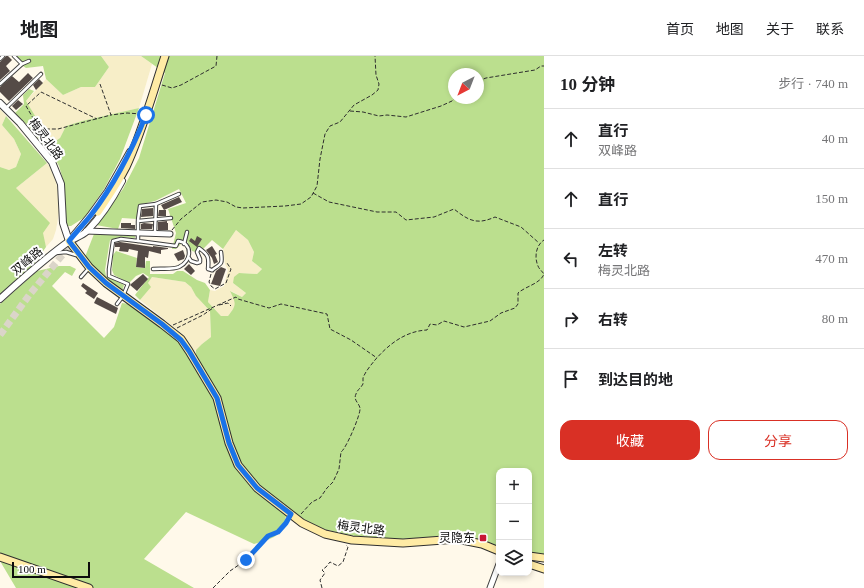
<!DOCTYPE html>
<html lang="zh">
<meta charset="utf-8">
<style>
:root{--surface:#fff;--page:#f2f2f2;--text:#202124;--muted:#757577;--line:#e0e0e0;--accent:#d93025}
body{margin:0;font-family:"Times New Roman","Noto Sans SC",serif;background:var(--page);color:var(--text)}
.controls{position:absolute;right:12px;bottom:12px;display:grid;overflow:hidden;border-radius:8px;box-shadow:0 2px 6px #0003}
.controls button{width:36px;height:36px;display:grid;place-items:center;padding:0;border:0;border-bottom:1px solid var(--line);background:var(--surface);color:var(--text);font:20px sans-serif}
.compass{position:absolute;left:448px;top:12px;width:36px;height:36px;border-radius:50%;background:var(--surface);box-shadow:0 2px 6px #0003;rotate:222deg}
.scale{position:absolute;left:12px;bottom:10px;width:78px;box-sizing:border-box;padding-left:4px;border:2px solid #0c0c0c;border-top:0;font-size:11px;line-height:14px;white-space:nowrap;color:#0c0c0c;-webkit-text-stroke:3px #fff;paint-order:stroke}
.stop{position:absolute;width:12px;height:12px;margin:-9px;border:3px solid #1a73e8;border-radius:50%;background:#fff}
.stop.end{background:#1a73e8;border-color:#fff;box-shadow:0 1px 4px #0008}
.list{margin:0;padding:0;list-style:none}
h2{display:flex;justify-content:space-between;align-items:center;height:52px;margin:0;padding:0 16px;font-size:17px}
h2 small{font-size:13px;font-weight:400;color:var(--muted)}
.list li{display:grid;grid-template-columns:26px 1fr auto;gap:12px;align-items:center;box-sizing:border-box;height:60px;padding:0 16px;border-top:1px solid var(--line)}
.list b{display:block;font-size:15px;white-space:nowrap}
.list p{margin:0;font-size:13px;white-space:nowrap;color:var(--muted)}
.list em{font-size:13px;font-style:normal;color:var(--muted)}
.actions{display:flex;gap:8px;padding:12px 16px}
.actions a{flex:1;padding:9px 0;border:1px solid var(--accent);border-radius:12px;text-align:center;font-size:14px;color:var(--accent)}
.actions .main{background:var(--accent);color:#fff}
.icon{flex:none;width:22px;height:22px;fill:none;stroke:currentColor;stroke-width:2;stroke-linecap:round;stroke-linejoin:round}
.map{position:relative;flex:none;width:544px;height:532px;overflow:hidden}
header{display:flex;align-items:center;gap:24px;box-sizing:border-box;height:56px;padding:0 20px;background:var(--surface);border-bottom:1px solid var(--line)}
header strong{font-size:19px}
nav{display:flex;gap:22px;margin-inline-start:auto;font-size:14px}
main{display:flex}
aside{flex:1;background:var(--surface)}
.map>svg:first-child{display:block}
</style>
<header>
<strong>地图</strong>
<nav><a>首页</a><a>地图</a><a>关于</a><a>联系</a></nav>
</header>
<main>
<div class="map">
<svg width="544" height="532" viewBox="0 0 544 532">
<rect width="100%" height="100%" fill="#fff9ea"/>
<g fill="#f7eec8">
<path d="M101,0H141L152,8L139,52L82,65L66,70L60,82L53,87L45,84L44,77L26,45L46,23L63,39L81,31H95L109,11Z"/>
<path d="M0,53L6,60L2,69L14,83L21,98L16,111L9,114L0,111Z"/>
<path d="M47,107L54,117L59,140L60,151L56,174L53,183L46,191L42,177L16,132Z"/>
<path d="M236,174L248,184L254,196L252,205L262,213L257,218L239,217L233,227L246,237L242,241L231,235L236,245L234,252L228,260H221L208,246L210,234L215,235L224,230L228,214L225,208L223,193Z"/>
<path d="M152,221L185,226L191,231L197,241L210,255L211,281L202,288L196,300L182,278L170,268L140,244L150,231L148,227Z"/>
</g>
<g fill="#bbdf8e" fill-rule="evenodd">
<path d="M16,0H101L109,11L95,31H81L63,39L46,23L43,10L26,12L23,10Z"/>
<path d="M141,0H544V500L529,498V415H499V492L487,486L462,479L401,483L355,480L323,473L305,464L292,456L286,460C282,482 273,482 254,488L186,456L144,503L194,532H16L0,505V248L37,215L59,210H70L76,213L72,220L65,216L52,230L104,282L114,271L122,247L129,248L183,289L196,310V294L202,288L211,281L210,255L196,240L191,231L185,226L152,221L148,227L151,231L140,244L135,239L149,221L143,217L136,220L129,227L114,219L112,214L113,199L116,195L137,202L136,211L145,212L146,205H150V218H173L177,215H183L197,224L205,227L210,234L208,246L221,260H228C237,249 236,247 230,235L242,241L246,237L233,227L234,221L239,217L257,218L262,213L252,205L254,196L248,184L236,174L223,193L212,184L199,197L192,195L186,183L176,193H172L176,177L168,153L186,147L179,133L155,145L138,149L137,163L122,162L118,173L96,169L123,133L139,102L165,17ZM454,18H478V42H454Z"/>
<path d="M29,33L34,35L26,45L40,68L45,84L53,87L60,82L66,70L82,65L139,52L120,103L104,133L85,161L71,170H68L66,165L64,127L59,110L54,101L28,70L15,57L24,48L23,39Z"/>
<path d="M6,60L47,107L16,132L50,167L43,177L46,191L34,208L0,240V111L9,114L16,111L21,98L14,83L2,69Z"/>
<path d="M94,178L135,180V182L120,181L110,184L105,214L106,220L124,229L122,236L91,210L85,201Z"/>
</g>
<g fill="#554b47">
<path d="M6,0H8L12,4L6,10L10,15L0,24V6Z"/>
<path d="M28,17L33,22L9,45L0,36V31L12,20L19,26Z"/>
<path d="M39,23L43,27L36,34L33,29Z"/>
<path d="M18,44L23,48L16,54L12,50Z"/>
<path d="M179,141L182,146L164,154L161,149Z"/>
<path d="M153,152V160L141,161L142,153Z"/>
<path d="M159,154H166V160H158Z"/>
<path d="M167,165V167H168V174H158V166Z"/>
<path d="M121,167H131V169H135V173L121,172Z"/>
<path d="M144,167L153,168L152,173H141V168Z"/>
<path d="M197,180L202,183L197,191L189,185L191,182L195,185Z"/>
<path d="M120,186L153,191V190L168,192V193L161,194V198L149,195L148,202L145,201V212L136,211L138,195L129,193L128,196L119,195L120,191H115V187Z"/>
<path d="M212,190L217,198L215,199L218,206L214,208L212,202L206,194Z"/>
<path d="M183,194L185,200L184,203L178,205L174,198Z"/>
<path d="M189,208L195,215L191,219L184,213Z"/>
<path d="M221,211L226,213L220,230L211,228L216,215Z"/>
<path d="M143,218L148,223L137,235L130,229L131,228Z"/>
<path d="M83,227L98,237L94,243L85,237L87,235L81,230Z"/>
<path d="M97,241L118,252L116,258L94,247Z"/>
</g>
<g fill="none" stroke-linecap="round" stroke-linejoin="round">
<path stroke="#dbd5c9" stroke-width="7" stroke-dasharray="7 3.5" stroke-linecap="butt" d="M0,279L30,238L98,156"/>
<g stroke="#3f3f3f" stroke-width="4.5">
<g id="service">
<path d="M0,3L3,0"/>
<path d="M22,8L29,5"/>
<path d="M0,28L22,8L14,0"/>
<path d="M6,52L41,18"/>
<path d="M156,148L179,138"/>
<path d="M138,164L140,150L156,148L155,177"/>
<path d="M184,188L187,176"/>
<path d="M56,197L66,196L76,199"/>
<path d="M189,202L191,205L197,207L200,206V203L197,196L199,192C209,199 209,202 208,213C215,215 210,215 215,212C223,207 222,206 221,196"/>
<path d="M153,213C161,212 172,214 179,211C192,205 193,187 178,185L176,190L138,185V165L171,162"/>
<path d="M81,221L89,212"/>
<path d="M117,248L123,240L128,228L109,220V213L113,185L121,183L138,185"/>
</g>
</g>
<g stroke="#3f3f3f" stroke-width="7">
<g id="minor">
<path d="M86,175L170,178"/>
<path d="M490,532L499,508"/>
</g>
</g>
<g stroke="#3f3f3f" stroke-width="8">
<g id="tertiary">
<path d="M0,47L20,67L52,106L61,128L63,167L69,185"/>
<path d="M70,184L90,160L108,135L130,96"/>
<path d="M0,243C22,223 44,203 68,186C74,182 82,180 87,175C101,161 113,142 122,125"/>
</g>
</g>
<g stroke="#2e2e2e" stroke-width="9">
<g id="secondary">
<path d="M98,156C108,141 118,127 126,111C142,77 153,36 165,0"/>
<path d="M69,185L89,211L106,227L162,268L181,283L189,295L217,342L229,387L238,409L257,432L302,467L325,478L352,484L403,487L457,483L482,488L499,495"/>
<path d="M529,500L544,502"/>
<path d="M0,501L89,532"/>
<path d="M529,508L544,513"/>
</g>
</g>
<g stroke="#2e2e2e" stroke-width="1" stroke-dasharray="4 2" stroke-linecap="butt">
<path d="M478,25L486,22L535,14L541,10H544"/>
<path d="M100,28L111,59L127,57L141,58"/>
<path d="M162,29L172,32L181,29L216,10L217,0"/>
<path d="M350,55L363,56L379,60L387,59L406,61L441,50L452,45L455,42"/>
<path d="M40,74L26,50L41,36L97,63"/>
<path d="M34,75L47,73H58L111,59"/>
<path d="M313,137L329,146L377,156H396L406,164L434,161L454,153C469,165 477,169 495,161L521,171L539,187"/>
<path d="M172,174L181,163L202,146L216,144L227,146L236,151L243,152L285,150L301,148L311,141L317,130L320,103L325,78L330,70L340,66L354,49L372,39L378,34L379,28L376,19L375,0"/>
<path d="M211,218L209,226L211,230L215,233L226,227L231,213L227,207"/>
<path d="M219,249L228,247L231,250"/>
<path d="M173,269L236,241L238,243L269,252L281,248L327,258L330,273L351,284L377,302"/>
<path d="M177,272L203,259L213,252"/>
<path d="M301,458L312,446L320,442L327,432L333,426L339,413L341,396C346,393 361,358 360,352C359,347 353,344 356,338C357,334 361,332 363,328C363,326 363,324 363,322C365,316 371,309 375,304C388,289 405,275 427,274L430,268L437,269L444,265L464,271L490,265L501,257L515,252L518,248V237C526,230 540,228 544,218C542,215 539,213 538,210C534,201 536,189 544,184"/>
<path d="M213,532L230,515L246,504L268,479L278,476L288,463"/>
<path d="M322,532L320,524L325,517L322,514L326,511L330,506L338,510L343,506L348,491L346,489"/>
</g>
<use href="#service" stroke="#fff" stroke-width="2.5"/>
<use href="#minor" stroke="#fff" stroke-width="5"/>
<use href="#tertiary" stroke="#fff" stroke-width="6"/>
<use href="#secondary" stroke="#ffeba5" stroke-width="7"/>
</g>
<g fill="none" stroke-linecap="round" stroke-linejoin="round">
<path stroke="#1a73e8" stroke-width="5" d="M146,59C132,94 114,129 91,159C84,168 76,176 69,185L89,211L106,227L162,268L181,284L189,295L217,342L229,387L238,409L257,432L291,458L286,467L278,476L268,480L246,504"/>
</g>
<rect fill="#c71834" stroke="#fff" stroke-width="1.5" x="479" y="478" width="8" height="8" rx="2"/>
<g text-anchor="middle" stroke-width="4" stroke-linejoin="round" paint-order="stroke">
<g font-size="12" fill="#0c0c0c" stroke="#fff">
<text transform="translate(46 83) rotate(53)" y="4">梅灵北路</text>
<text transform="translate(27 205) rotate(-40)" y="4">双峰路</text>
<text transform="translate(361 472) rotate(7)" y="4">梅灵北路</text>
</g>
<g font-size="12" fill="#0c0c0c" stroke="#fff" text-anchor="end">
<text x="475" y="486">灵隐东</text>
</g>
</g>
</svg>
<div class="controls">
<button>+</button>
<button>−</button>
<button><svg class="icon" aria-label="layers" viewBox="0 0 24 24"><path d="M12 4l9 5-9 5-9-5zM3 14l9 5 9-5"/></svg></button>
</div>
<svg class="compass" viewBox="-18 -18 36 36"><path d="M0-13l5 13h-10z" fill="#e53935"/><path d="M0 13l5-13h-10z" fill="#757577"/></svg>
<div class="scale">100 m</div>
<div class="stop" style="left:146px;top:59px"></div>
<div class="stop end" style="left:246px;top:504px"></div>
</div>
<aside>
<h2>10 分钟<small>步行 · 740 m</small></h2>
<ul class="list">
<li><svg class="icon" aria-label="ahead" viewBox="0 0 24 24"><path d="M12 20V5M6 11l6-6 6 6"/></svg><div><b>直行</b><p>双峰路</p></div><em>40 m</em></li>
<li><svg class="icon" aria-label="ahead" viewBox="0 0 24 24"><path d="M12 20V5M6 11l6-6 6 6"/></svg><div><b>直行</b></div><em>150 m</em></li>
<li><svg class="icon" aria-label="left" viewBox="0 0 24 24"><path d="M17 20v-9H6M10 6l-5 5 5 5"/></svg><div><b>左转</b><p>梅灵北路</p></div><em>470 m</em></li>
<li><svg class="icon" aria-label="right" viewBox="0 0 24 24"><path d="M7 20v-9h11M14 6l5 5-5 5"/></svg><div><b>右转</b></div><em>80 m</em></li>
<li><svg class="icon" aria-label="arrive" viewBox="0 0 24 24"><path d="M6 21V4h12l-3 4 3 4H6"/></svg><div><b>到达目的地</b></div></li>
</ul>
<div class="actions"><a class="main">收藏</a><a>分享</a></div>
</aside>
</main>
